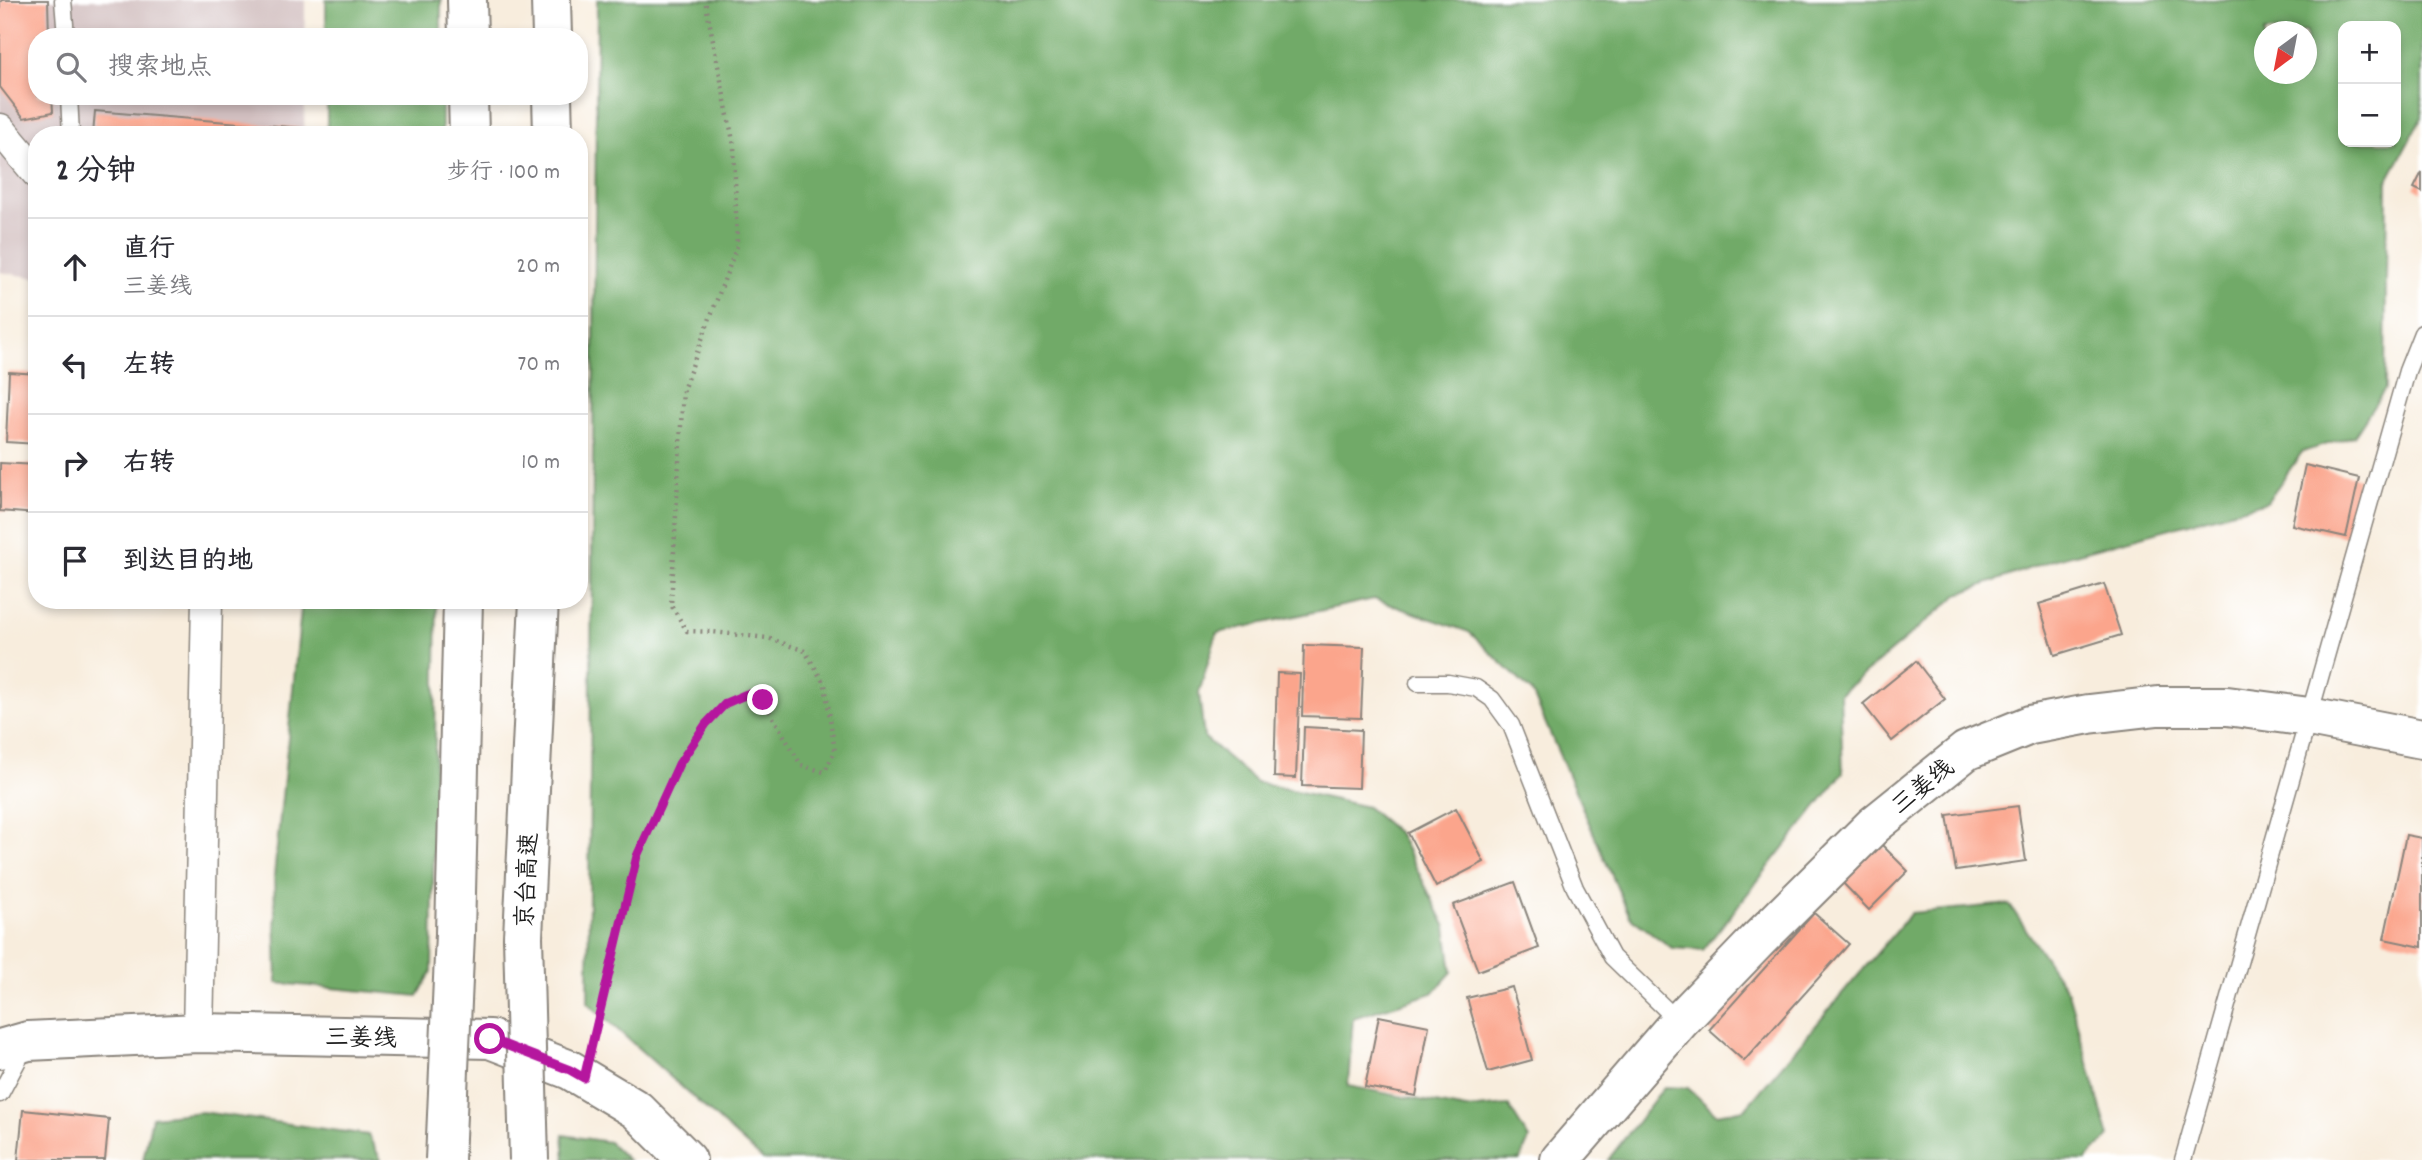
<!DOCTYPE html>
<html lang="zh">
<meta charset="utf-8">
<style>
:root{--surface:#fff;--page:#f2f2f3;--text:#2b2b33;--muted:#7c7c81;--line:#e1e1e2}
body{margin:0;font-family:Dekko,"LXGW WenKai TC",sans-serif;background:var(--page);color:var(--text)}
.controls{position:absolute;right:21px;top:21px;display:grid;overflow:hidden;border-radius:14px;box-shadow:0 4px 10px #0003}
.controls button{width:63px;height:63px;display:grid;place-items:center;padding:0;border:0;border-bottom:2px solid var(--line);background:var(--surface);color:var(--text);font:35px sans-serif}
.compass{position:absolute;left:2254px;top:21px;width:63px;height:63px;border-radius:50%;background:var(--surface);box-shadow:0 4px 10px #0003;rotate:212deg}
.stop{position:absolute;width:21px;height:21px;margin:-16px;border:5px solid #b5179e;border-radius:50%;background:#fff}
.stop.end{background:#b5179e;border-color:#fff;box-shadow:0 2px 7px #0008}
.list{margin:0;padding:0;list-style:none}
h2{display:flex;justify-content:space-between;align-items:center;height:91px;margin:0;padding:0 28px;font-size:30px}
h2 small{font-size:23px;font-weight:400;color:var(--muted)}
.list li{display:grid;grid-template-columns:46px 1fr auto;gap:21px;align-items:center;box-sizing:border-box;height:98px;padding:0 28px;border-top:2px solid var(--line)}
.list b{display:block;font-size:26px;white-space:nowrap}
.list p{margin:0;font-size:23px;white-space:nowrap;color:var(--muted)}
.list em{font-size:23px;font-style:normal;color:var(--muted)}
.icon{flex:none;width:38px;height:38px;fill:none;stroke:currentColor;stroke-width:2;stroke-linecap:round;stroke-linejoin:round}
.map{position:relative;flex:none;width:2422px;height:1160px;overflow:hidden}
.search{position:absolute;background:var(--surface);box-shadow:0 4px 10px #0003;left:28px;top:28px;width:560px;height:77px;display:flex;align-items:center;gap:18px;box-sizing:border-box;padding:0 24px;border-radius:28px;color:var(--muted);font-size:26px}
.panel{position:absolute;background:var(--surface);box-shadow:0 4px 10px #0003;left:28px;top:126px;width:560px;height:483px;border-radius:28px}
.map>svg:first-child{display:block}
</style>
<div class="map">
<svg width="2422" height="1160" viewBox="0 0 2422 1160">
<rect width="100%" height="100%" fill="#fff"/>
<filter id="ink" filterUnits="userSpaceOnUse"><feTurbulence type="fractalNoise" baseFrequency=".0143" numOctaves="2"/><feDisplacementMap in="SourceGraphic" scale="14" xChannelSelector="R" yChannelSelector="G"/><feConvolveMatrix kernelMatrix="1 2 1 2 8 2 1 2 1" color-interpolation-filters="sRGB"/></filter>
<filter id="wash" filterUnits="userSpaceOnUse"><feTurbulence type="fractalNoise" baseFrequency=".00686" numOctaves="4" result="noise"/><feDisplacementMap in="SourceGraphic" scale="28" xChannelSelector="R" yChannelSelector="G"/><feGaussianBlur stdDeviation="1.57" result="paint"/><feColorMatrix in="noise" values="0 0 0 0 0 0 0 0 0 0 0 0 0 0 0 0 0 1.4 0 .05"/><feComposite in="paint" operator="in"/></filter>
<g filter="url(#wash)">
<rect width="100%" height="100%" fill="#f8eddd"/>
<path fill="#d2bfc0" d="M0,0H305V37H37V96H305L304,135H37V278L0,272Z"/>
<g fill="#71aa68" stroke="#466342" stroke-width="2" fill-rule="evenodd">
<rect x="326" y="0" width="115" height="37"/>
<path d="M597,0H2422V117L2387,182L2385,389L2354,436L2302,452L2267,502L2053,560L1959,594L1840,694L1843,773L1703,950L1672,948L1630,917L1532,692L1469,632L1374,599L1217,633L1199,693L1204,737L1256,782L1367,807L1399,834L1446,927L1452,972L1433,993L1353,1018L1348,1086L1466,1109L1508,1105L1529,1139L1520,1160H763L588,1003ZM2396,26V142H2343V26ZM2264,32H2306V74H2264Z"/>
<rect x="327" y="96" width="115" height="39"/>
<path d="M302,600H437L432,971L418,996L277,983L274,876Z"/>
<path d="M2009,904L2068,992L2109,1137L2086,1160H1608L1664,1087L1688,1088L1716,1114L1745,1109L1911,913Z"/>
<path d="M202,1112L368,1135L381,1160H143L152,1117Z"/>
<path d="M563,1135L609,1142L628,1160H565Z"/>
</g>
<g id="blocks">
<g fill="#fba58c">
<path d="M2,0H48L49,37H37V96H52L53,112L24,118L0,87V2Z"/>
<path d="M95,111L302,128L301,135H93Z"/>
<path d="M2422,172V192L2414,188Z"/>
<path d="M9,372L37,374V444L6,442Z"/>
<path d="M0,463L37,465V514L0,511Z"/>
<path d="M2305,465L2359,478L2346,537L2292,525Z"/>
<path d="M2104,584L2121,635L2055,655L2039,604Z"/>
<path d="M1304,645L1364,647L1361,718L1302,716Z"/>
<path d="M1916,661L1945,699L1892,741L1863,704Z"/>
<path d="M1277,673L1300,674L1296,778L1274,777Z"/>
<path d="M1304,727L1361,730L1359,788L1302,786Z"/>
<path d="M2018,806L2026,861L1956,871L1947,815Z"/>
<path d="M1456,808L1484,862L1436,887L1408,833Z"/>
<path d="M2406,835L2422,838V947L2384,939Z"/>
<path d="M1879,842L1908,871L1869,910L1840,880Z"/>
<path d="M1515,882L1539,948L1478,971L1453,905Z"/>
<path d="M1814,913L1849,944L1744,1061L1709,1030Z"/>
<path d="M1512,987L1532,1060L1488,1072L1467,998Z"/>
<path d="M1379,1016L1429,1026L1416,1096L1365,1087Z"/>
<path d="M23,1110L109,1119L105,1160H18Z"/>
</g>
</g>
</g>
<g filter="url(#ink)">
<use href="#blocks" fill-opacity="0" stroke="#8a847c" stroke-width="2"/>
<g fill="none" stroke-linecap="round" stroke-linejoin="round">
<g stroke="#8a847c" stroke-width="19">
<g id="service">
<path d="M63,0L66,37"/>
<path d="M69,96L71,135"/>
<path d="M1418,683H1448L1476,688L1492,699L1511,725L1575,888L1612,957L1679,1022"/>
<path d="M0,1094L25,1047"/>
<path d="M2183,1160L2407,371L2422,333"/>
</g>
</g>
<g stroke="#8a847c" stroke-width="33">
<g id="minor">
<path d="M0,129L37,173"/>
<path d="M198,1033L207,600"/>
</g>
</g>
<g stroke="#8a847c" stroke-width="42">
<g id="secondary">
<path d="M0,1049L28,1041L198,1033L490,1039L570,1070L637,1110L687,1160"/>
<path d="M1560,1160L1679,1022L1757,941L1874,825L1966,751L2030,725L2089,714L2158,706H2227L2309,717L2422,739"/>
</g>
</g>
<g stroke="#8a847c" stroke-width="42">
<g id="motorway">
<path d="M467,0L468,37"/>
<path d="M551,0L552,37"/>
<path d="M468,96L469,135"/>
<path d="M552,96L553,135"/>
<path d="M455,934L463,600"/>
<path d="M523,937L539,600"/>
</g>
</g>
<path stroke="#8a847c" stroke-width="4.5" stroke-dasharray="2 5" stroke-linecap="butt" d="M593,1040L637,856L679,763L706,725L726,703L747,694L763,700L801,765L824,772L835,752L825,685L805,651L768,638L713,632L687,631L671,605L683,390L737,246L734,146L705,0"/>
<use href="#service" stroke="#fff" stroke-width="16"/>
<use href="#minor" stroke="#fff" stroke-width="30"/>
<use href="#secondary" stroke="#fff" stroke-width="38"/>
<use href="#motorway" stroke="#fff" stroke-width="38"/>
<g stroke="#8a847c" stroke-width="42" stroke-linecap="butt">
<g id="motorway-bridge">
<path d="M523,937L529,1160"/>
<path d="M445,1160L455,934"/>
</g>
</g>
<use href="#motorway-bridge" stroke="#fff" stroke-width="38"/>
</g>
</g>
<g fill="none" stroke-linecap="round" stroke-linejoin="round" filter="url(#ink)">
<path stroke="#b5179e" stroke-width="9" d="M490,1039L570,1070L584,1078L637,856L679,764L706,724L726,703L747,694L763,700"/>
</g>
<g text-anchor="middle" stroke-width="7" stroke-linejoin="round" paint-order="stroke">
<g font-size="24" fill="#1c1c1c" stroke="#fff">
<text transform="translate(1922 786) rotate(-39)" y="8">三姜线</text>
<text transform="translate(526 880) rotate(-87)" y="8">京台高速</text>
<text transform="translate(361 1037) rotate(1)" y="8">三姜线</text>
</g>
</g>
</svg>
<div class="controls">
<button>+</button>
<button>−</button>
</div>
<svg class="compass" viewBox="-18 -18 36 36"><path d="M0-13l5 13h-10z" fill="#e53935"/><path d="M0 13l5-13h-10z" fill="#7c7c81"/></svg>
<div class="stop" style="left:490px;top:1039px"></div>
<div class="stop end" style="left:763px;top:700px"></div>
<div class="search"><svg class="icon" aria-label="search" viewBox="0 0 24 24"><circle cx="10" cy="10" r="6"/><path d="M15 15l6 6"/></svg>搜索地点</div>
<section class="panel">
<h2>2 分钟<small>步行 · 100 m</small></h2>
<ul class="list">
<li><svg class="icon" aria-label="ahead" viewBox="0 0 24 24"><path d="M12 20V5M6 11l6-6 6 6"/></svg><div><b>直行</b><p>三姜线</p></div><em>20 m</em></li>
<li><svg class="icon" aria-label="left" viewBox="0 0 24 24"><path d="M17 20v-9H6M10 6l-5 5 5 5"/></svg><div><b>左转</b></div><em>70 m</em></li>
<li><svg class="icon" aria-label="right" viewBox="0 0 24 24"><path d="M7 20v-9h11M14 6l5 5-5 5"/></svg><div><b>右转</b></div><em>10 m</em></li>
<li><svg class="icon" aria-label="arrive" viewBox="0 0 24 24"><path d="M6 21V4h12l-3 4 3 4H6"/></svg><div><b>到达目的地</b></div></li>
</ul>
</section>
</div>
